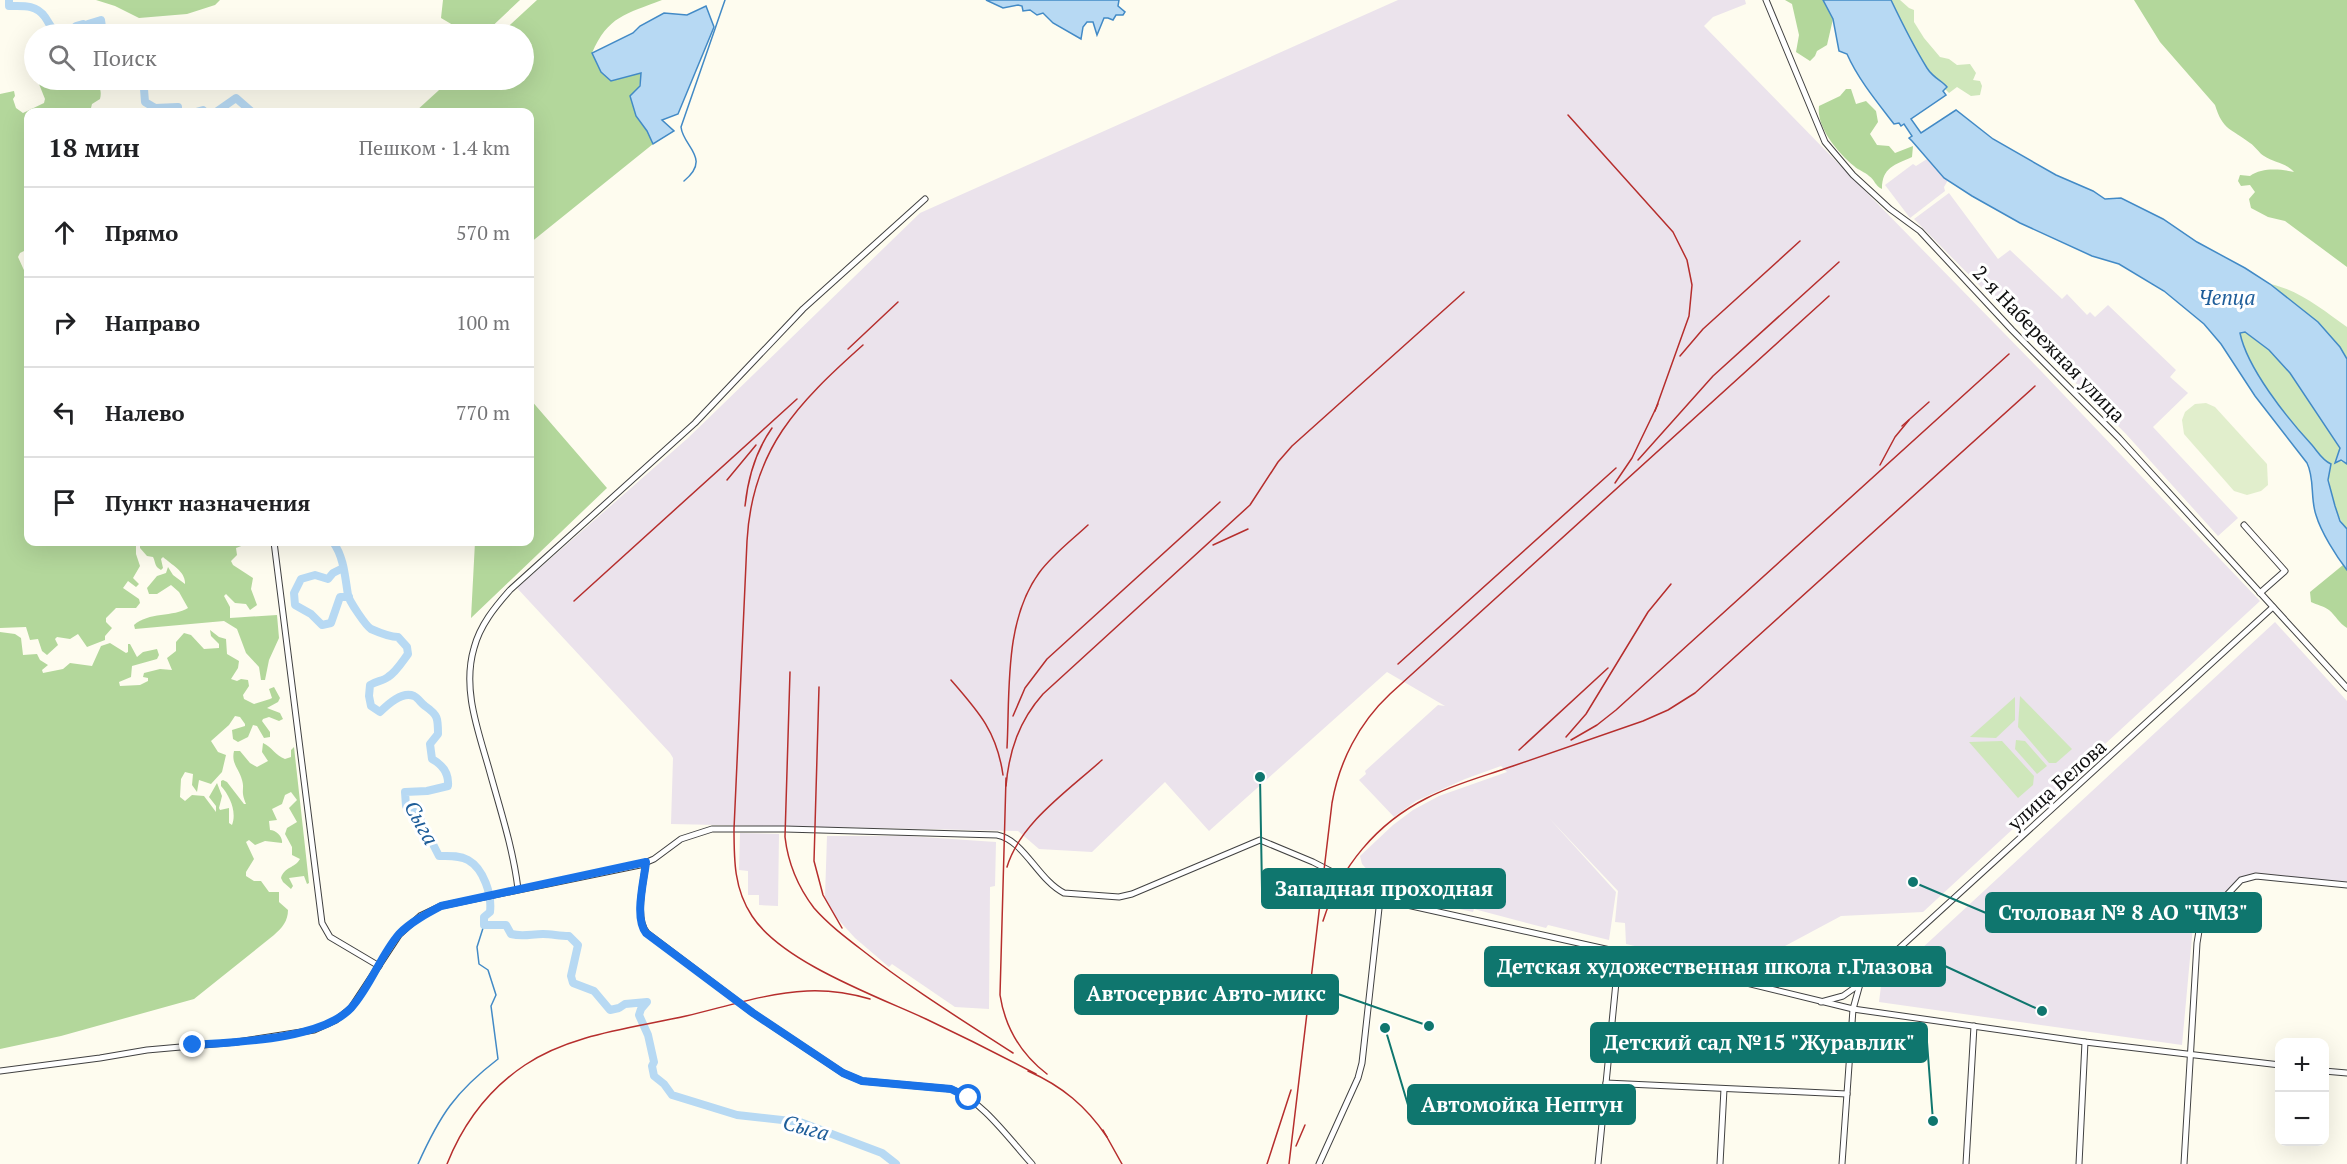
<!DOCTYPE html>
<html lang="ru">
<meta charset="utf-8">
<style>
:root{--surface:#fff;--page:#f6f6f6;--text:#202124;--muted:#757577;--line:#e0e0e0}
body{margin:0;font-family:"PT Serif",serif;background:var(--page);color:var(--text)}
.controls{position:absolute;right:18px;bottom:18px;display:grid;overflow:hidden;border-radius:12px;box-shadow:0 6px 24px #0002}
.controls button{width:54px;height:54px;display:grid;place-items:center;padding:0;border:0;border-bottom:2px solid var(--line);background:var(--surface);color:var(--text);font:30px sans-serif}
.stop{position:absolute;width:18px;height:18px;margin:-14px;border:4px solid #1a73e8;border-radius:50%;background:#fff}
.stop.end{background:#1a73e8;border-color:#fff;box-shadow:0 2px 6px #0008}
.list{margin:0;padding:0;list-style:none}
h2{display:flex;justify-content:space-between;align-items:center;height:78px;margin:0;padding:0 24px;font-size:26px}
h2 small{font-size:20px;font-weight:400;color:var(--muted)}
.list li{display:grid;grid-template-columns:39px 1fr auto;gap:18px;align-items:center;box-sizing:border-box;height:90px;padding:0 24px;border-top:2px solid var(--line)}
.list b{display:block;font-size:22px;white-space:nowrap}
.list em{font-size:20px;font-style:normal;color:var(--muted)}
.icon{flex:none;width:33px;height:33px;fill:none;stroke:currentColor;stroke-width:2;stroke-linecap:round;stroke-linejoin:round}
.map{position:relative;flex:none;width:2347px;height:1164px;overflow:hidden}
.search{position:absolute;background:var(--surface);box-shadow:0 6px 24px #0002;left:24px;top:24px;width:510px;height:66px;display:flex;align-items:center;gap:15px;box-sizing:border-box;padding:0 21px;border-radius:33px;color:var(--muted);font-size:22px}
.panel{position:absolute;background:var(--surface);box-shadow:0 6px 24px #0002;left:24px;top:108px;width:510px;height:438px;border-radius:12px}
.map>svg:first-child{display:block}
</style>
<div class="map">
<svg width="2347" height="1164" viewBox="0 0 2347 1164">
<rect width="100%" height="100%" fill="#fefcef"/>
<g fill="#ebe3ec">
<path d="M1398,0H1745L1746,4L1713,17L1704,26L2042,372L2260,601L1923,912L1841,916L1740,970L1626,944L1625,923L1615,922L1618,891L1549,818L1616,892L1609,940L1548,925L1546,928L1474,909L1473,912L1386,893V888L1381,885L1362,864L1360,856L1393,825L1413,810L1439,796L1507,772L1501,766L1465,779L1416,801L1394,817L1359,780L1366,774L1365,771L1438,705L1445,706L1387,672L1209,831L1165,782L1092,852L1039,849L1018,831L671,824L673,758L670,753L517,588L688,438L920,213Z"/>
<path d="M1927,159L1944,178L1948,180L1944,187L1945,191L1910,218L1885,185L1913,164L1916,166Z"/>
<path d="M1949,193L1998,259L2010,250L2062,299L2067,294L2087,315L2090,312L2095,317L2108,305L2176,370L2170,377L2188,393L2153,427L2238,518L2218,536L2126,434L1914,219Z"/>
<path d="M2275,622L2347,701V882L2238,879L2193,926L2182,1045L1879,1002L1881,986Z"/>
<path d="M740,833L779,834L778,906L759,905V895H748V871L739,870Z"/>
<path d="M827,836H908L996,842L995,886L990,887L989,1009L955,1007L892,964L889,967L855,938L835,916L825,897Z"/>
</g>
<g fill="#cfe7bb">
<path d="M1891,0H1900L1909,8L1914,10V22L1924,38L1940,57L1949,59L1957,65L1970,64L1976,73L1973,80L1980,81L1982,86L1980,95L1971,96L1957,87L1949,93L1945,89L1947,87C1923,72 1904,26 1891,0Z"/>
<path d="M2270,284C2299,290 2323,310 2347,327V359C2329,329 2298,306 2270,284Z"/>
<path d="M2240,332H2245L2269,350L2290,373L2335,440L2340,449L2336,459L2347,464V529C2332,511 2329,486 2328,463C2322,458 2318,452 2313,446C2287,417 2247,370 2240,332Z"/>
<path d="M2020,696L2072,749L2056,763H2049L2018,727Z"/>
<path d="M2015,697V720L1996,738L1970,737Z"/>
<path d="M2016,740L2025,741L2047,766L2037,774L2015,749Z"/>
<path d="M2002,741L2034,776L2033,785L2018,798L1969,742Z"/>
</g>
<g fill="#b3d79b">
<path d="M96,0H220L215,5L187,14L139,18L115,6Z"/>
<path d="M443,0H520L484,34H463L458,28L441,18Z"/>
<path d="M537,0H662C626,14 608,16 592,53L601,72H641L636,116L647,131L653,144L530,243V112H415L450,80H524V34H500Z"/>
<path d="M1785,0H1823L1833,19L1827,45L1817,51L1815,56L1810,61L1796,52L1799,35L1792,4Z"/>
<path d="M2134,0H2347V267L2285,221L2268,217L2251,208L2249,199L2255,192L2250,185L2241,186L2238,181L2240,175L2250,176C2262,167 2281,169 2294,172C2285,162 2274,163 2264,156C2259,153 2255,146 2250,143C2231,128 2223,131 2215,105L2160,42Z"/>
<path d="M42,80H93C100,85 102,91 100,99L92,104L91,108L94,112H28V249L20,253L18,257L28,279V542H136V554L140,566L133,578L139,584L136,587L128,581L123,588L139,599L140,603L136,608H116L106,618V622L112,628L105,636V640L87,647L78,634L70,639L57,637L55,639L58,645L47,655L42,651L38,639L30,640L26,627L0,628V94L14,91L15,96L13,99L16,108L23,113L44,103L45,99L39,84Z"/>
<path d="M1846,89H1851L1856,104L1866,101L1876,111L1878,122L1870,134L1877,145L1889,146L1895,153L1913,146L1912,157C1895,165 1882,167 1882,189C1875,186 1875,180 1869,176C1865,172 1858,170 1854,166C1838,153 1816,127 1819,106L1840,96Z"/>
<path d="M530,399L607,488L471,618L475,542H530Z"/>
<path d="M140,542H244V545L236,548L237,555L231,561L233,565L253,578L251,589L257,605L250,610L246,604L235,603L226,594L224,596L230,607V618L277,615L279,638L269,660L265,680H261L259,667L246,653L237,629L224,621L135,629L134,625C148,612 174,617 188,608L179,592L171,585L157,594H149L147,588L157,576L166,573L168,567L173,575L185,584C186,572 172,565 163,557L161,559L163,568L161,570C154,566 156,563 153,557L147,556L140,548Z"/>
<path d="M2343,565L2347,570V628C2339,623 2336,616 2329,610C2324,606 2317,605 2311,602L2310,592Z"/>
<path d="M210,630L219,637L226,639L227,654L239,661L238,668L231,679L237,681L241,679L248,680L249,686L243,695L244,699L254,704L270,699L272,698L269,689L274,687L280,698L278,702L267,708L280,713L283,719L279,721L269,717L263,719L262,721L270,732V737L264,738L257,726L253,725L248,737L238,742L233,739L232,730L245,726V724L240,717L235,716L229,725L211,741L218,752L226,755L222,772L211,784L199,780L197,792L192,785L193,774L185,772L181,779L180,797L185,801L192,795L204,796L216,812V806L209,797L217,783L222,796L219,808L220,810L229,808V823L232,825C237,812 230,796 221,786V781L223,780L227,782L244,804H246C240,790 245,790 242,780C239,768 231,764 234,751H240L250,763L257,767L268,761L262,752L263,743C272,747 276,756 285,759L291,757V750L294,747L309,883L307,884L304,876L289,878L293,886L291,889L283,882L281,878C284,867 295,868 300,859L292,855V847L285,834L287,828L297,822L289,808L297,800L291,792L285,795L282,804L272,809L277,820L269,821L270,830C276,830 283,837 282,843L265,841L255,845L249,840L246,842L254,859L246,872V876L254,881H261L269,892H279V902L288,910C288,921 282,928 274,935L194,999L61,1036L0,1049V632L15,634L21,638L23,655L37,654L40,660L48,665L42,670L43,673L63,669L70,663L92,666L101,646L110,643L126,653L128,652V644H130L137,657L143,652L157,649L159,655L157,659L132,666L131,677L119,682L120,686L140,685L148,681V678L143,677L144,673L160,669L172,670L167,658L176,651V642L184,633L191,635L204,649L219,648V644L211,636Z"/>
</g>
<path fill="#e1eecc" d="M2206,403L2215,407L2267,464L2268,485L2261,491L2247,495L2234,491L2184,434L2182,420L2185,412L2195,404Z"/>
<g fill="#b7d9f3" stroke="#428ac6" stroke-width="1.5">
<path d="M986,0H1119L1118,6L1125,12L1123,15H1116L1113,20L1108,18H1104L1097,35L1093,22H1087L1083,27L1081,39L1053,23L1043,13L1037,15L1030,10L1023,11L1022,6L1018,5L1003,8Z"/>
<path d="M1823,0H1891C1902,23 1914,47 1927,68C1934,79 1943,81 1947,87L1943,91L1946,95L1911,119L1921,133L1956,110L1993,139L2056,175L2093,191L2105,199L2121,198L2163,219L2197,242L2245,268L2270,284L2318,322L2340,347L2347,359V464L2341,460L2335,463L2340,448L2290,373L2269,350L2245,332L2240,333C2247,368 2287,418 2312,445C2318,452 2322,460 2331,464L2328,480L2335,506L2340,521L2347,529V570C2336,556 2321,532 2316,515C2310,498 2315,479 2307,463L2255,396L2221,344L2204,324L2164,291L2119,264L2092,256L2020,223L1972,196L1944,178L1912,141L1909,138L1912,136L1904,124L1901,126L1899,123L1894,124C1877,102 1858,79 1847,54L1839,51L1833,19Z"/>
<path d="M706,6L714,27L678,114L662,120L674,131L653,144L647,131L636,116L630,96L640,86L641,73L611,81L601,72L592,53L633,33L640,26L664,13L687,15Z"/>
</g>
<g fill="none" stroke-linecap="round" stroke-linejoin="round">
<g stroke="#428ac6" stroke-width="1.5">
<path d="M684,181C712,158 683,147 681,127L725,0"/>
<path d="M418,1164C440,1115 455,1092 498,1059L491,1006L496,995L488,970L479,964L477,947L484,925"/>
</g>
<g stroke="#b7d9f3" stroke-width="8">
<path d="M9,0V6C22,6 36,4 45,17C51,26 50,28 60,34"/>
<path d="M88,24L101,20L103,34"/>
<path d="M74,34L73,29L76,26L83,24"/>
<path d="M147,80L144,89L145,102L155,108L178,107V112"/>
<path d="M196,112L203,110L205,112"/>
<path d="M216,112L236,98L252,112"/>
<path d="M333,542C344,557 345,577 348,595C349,601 366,626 371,629C380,633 389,637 398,637L407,647L408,654C402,662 396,672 388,677C383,681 376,681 370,685L369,696L371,706L380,712C388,704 402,691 414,696C418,698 421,703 425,706C438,715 438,718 438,734L430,744L432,759C443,765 449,774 448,786L427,791L405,792L406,806L416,811L439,856C448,856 459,855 468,860C484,869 492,895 490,912L484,917V925H506L511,934C523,937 531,934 543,934C552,934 559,936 569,936L578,945L571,976L573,983L594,991L610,1010L619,1008L625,1004L647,1002L641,1009L639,1015L648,1035L654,1062L652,1066L654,1076L664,1084L672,1095L737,1115L800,1122L882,1153L896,1164"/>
<path d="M343,568L333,573L328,579L315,575L301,579L294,593L295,605L311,614L322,625L331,623L340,597H349"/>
</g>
<g stroke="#414141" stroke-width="7">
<g id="minor">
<path d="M1766,0L1825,142L1853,175L1890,209L1920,231L2012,330L2119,438L2347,688"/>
<path d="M2244,525L2285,571L2260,593"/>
<path d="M274,542L322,923L330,937L379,966"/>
<path d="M646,862C644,881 634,918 647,933L753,1013L843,1073L862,1081L951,1089C981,1099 1010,1140 1032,1164"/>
<path d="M518,889C513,848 500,809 489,769C478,730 462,689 474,648C480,625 495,607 510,590L695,423L803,309L925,199"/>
<path d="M1380,899L1619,952L1853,1009L2085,1042L2280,1065"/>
<path d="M1821,1002L1843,996L1860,984"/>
<path d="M0,1071L100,1058L147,1050L237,1042L314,1030L336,1020L351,1008L399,935L420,916L441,906L640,865L654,859L681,839L712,829H785L997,835C1024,840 1038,880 1064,893L1119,897L1132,894L1260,840L1313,862L1377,895L1380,899"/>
<path d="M2324,1071L2347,1073"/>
<path d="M1606,1083L1847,1094"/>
<path d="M1319,1164L1358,1078L1362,1063L1380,899"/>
<path d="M1598,1164L1619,952"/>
<path d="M1720,1164L1724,1089"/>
<path d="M1842,1164L1853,1009L1860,984L2273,607"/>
<path d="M1966,1164L1974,1026"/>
<path d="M2079,1164L2085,1042"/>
<path d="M2184,1164L2197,943L2199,931L2208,915L2241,880L2256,876L2347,885"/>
</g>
</g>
<use href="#minor" stroke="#fff" stroke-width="5"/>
<g stroke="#b62e2d" stroke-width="1.5">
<path d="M1568,115L1673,232L1687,260L1692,285L1689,316L1655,411"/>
<path d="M863,345C798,403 752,449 747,541L734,829C734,860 734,889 752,916C782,962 876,996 926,1019C964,1037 1000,1055 1036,1074"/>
<path d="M848,349L898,302"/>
<path d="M1680,356L1703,329L1800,241"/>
<path d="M1902,426L1929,402"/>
<path d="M1638,460L1713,376L1839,262"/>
<path d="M1880,465L1895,437L1909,420"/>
<path d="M727,480L756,445"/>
<path d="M1615,483L1632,458L1658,404"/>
<path d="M745,506C748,477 755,452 772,428"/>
<path d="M1213,545L1248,529"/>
<path d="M574,601L797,399"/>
<path d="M1398,664L1616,468"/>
<path d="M790,672L785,837C788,863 798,887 814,908C828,924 845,937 862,950C910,988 962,1020 1013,1053"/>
<path d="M951,680C979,712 997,732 1003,775"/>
<path d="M819,687L814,861L823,895L842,928"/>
<path d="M1013,716L1025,688L1047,659L1220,502"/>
<path d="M1566,737L1586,714L1648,612L1671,584"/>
<path d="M1571,740L1597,725L1616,710L2009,354"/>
<path d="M1007,748C1010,692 1004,621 1039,573C1052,555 1072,540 1088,525"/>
<path d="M1519,750L1608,668"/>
<path d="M1006,778L1000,995C1005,1027 1021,1054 1047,1074"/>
<path d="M1006,786C1009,751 1019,721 1043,694L1250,505L1278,462L1292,446L1464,292"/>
<path d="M1007,867C1020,823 1069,790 1102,760"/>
<path d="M1323,921C1340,867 1377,823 1427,798C1454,784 1485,776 1513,766C1557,751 1600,736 1643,721L1668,710L1695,693L2035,386"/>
<path d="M1028,1071C1062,1086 1086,1106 1107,1137"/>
<path d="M1103,1130L1122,1164"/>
<path d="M1296,1146L1305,1125"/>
<path d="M447,1164C463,1124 489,1089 525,1065C571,1034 633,1028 686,1016C725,1007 766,993 807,991C828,990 849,993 870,999"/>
<path d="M1267,1164L1291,1090"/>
<path d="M1289,1164L1332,803C1339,762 1359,723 1390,694L1829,296"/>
</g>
</g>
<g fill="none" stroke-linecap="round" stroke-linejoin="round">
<path stroke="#1a73e8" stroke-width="8" d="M193,1045C235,1042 321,1040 351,1008C371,986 380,956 399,934C411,922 426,914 441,906L646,862C644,881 634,918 646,933L753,1013L843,1073L862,1081L951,1089L969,1098"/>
</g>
<g text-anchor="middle" stroke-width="6" stroke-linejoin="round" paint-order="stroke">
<g font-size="20" fill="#0e0e0e" stroke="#fff">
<text transform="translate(2049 344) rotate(46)" y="7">2-я Набережная улица</text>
<text transform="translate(2057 785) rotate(-42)" y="7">улица Белова</text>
</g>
<g font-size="21" font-style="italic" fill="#1e5d99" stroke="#fff">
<text x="2227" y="305">Чепца</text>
<text transform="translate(421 823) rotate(61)" y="7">Сыга</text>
<text transform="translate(806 1128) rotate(15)" y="7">Сыга</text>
</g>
</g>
<path fill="none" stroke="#0f766e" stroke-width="2" d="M1260 777L1262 889M1913 882L1986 913M2042 1011L1945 966M1429 1026L1338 994M1933 1121L1927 1042M1385 1028L1408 1105"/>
<g fill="#0f766e" stroke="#fff" stroke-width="2">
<circle cx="1260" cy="777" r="6"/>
<circle cx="1913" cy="882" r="6"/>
<circle cx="2042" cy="1011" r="6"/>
<circle cx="1429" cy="1026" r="6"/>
<circle cx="1933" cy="1121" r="6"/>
<circle cx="1385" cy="1028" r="6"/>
</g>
<g fill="#0f766e" stroke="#0f766e" stroke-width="2">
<rect x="1262" y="869" width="243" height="39" rx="6"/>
<rect x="1986" y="893" width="275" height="39" rx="6"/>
<rect x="1485" y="947" width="460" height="39" rx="6"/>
<rect x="1075" y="975" width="263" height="39" rx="6"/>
<rect x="1591" y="1023" width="336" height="39" rx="6"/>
<rect x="1408" y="1085" width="227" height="39" rx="6"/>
</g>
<g font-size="21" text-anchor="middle" font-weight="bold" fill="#fff">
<text x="1384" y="896">Западная проходная</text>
<text x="2123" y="920">Столовая № 8 АО "ЧМЗ"</text>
<text x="1715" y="974">Детская художественная школа г.Глазова</text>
<text x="1206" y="1001">Автосервис Авто-микс</text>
<text x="1759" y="1050">Детский сад №15 "Журавлик"</text>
<text x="1522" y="1112">Автомойка Нептун</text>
</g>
</svg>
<div class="controls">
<button>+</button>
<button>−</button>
</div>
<div class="stop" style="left:969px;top:1098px"></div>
<div class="stop end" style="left:193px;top:1045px"></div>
<div class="search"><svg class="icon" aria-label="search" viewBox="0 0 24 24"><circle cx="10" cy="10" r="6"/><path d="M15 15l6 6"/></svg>Поиск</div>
<section class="panel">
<h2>18 мин<small>Пешком · 1.4 km</small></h2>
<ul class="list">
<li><svg class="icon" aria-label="ahead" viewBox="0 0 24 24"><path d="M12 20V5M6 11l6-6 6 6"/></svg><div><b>Прямо</b></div><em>570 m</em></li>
<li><svg class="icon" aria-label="right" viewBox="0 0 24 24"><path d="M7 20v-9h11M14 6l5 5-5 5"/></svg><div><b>Направо</b></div><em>100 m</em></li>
<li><svg class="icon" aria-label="left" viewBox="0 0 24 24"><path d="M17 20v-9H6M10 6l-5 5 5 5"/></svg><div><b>Налево</b></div><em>770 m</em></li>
<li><svg class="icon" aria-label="arrive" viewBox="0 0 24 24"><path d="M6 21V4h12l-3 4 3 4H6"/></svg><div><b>Пункт назначения</b></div></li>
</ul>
</section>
</div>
